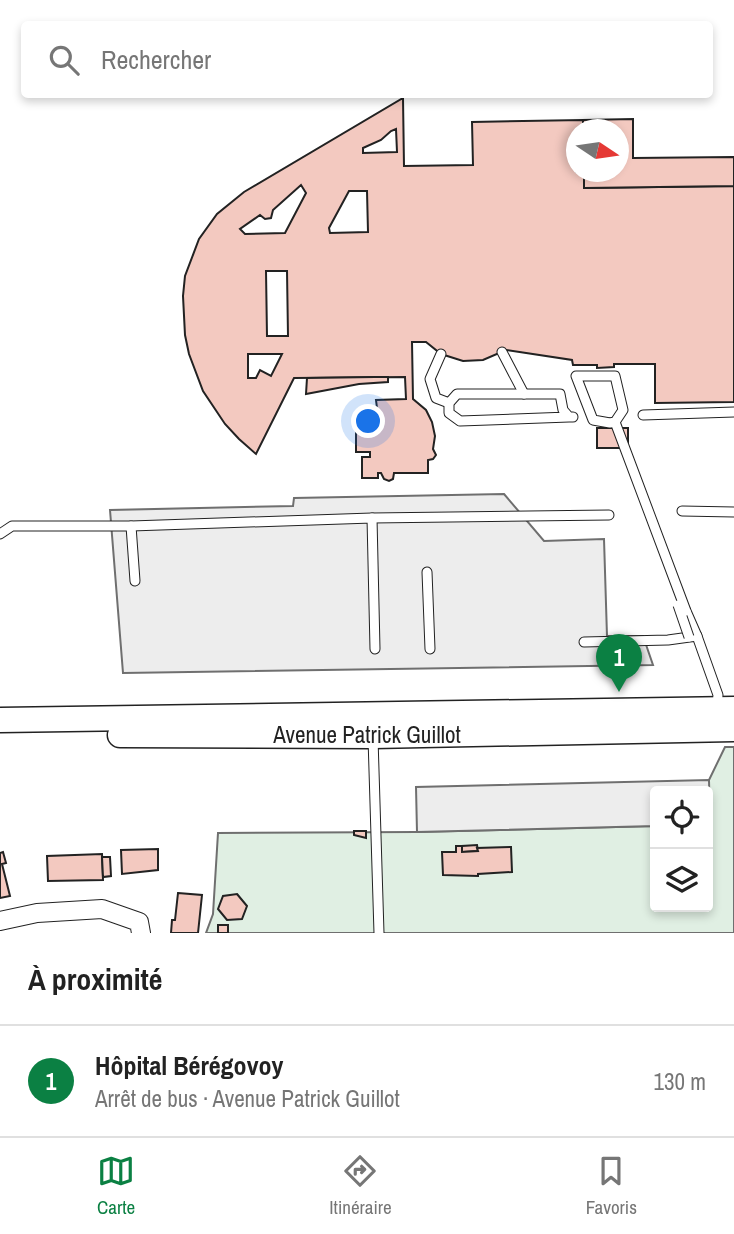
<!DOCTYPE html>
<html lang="fr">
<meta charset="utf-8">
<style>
:root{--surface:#fff;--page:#f6f6f6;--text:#222;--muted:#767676;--line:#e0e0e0;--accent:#0b8043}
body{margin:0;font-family:"Archivo Narrow",sans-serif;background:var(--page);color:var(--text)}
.controls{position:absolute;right:21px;bottom:21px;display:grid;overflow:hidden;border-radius:7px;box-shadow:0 4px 10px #0003}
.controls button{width:63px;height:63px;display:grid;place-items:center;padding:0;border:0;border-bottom:2px solid var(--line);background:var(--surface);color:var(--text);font:35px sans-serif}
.compass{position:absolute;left:566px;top:119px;width:63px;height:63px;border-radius:50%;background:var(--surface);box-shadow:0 4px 10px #0003;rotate:103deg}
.you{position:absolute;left:369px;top:422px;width:24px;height:24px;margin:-18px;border:5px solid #fff;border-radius:50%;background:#1a73e8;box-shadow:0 0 0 10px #1a73e833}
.badge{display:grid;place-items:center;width:46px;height:46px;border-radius:50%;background:var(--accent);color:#fff;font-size:23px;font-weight:700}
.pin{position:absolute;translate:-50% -58px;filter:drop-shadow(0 2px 4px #0008)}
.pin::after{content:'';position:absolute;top:37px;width:24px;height:21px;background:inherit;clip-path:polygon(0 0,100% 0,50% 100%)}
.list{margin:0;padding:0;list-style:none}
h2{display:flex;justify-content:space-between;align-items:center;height:91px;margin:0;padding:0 28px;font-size:30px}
h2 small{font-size:23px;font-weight:400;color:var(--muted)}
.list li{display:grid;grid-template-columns:46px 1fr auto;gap:21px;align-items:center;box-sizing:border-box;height:112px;padding:0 28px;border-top:2px solid var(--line)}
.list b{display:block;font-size:26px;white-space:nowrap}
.list p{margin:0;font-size:23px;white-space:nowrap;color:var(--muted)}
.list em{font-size:23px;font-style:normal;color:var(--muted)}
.icon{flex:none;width:38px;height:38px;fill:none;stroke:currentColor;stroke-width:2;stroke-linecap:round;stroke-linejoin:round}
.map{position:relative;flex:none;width:734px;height:933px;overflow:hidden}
.search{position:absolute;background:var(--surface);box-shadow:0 4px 10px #0003;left:21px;right:21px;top:21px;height:77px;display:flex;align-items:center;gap:18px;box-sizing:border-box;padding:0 24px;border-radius:7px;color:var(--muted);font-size:26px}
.sheet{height:203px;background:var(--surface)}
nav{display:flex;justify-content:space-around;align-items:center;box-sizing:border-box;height:98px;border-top:2px solid var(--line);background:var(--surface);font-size:19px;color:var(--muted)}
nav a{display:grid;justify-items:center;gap:4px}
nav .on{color:var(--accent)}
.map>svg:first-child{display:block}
</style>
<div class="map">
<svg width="734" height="933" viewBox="0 0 734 933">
<rect width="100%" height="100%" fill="#fff"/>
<path fill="#e0efe3" stroke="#6f6f6f" stroke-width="2" d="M725,747H734V933H206L213,914L218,833L417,832L655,826V907H708L709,780Z"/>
<g fill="#ededed" stroke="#6f6f6f" stroke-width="2">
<path d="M504,494L544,541L604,539L607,636H643L653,665L123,673L110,510L293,506L294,498Z"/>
<path d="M709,780L710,825H708V791H655V826L417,832L416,787Z"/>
</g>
<g fill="#f3c9c0" stroke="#222" stroke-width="2" fill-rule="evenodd">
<path d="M403,98L404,166L473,165L472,122L583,120V130H576V172H584V188L734,186V402L655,403V364H614V367L597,368V365H573L572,360L506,350L483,360L463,361L441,354L426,342H412L413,399L426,410L432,422L435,436L433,449L436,455L433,459L428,460V473H394L393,479L389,481L384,479L381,473H378V478H362V457H370V452H356V421H364V413L368,409L377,408L376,400L406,399L405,377L294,378L256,454L239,439L225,424L203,391L189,354L185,335L183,296L185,276L199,239L217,214L244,192ZM396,129L397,152L363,153V148L381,140L391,131ZM301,185L306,193L285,233L245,234L240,229L260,215L265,219L271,218L273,210ZM349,191H367L368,232L330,233L329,228ZM266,271H287L288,336H267ZM248,354H282L271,376L260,370L256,378H248Z"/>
<path d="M633,119V158L734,157V186L584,188V172H618V130H583V120Z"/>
<path d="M375,377H388V382L359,384L306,394L307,378Z"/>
<rect x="597" y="428" width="31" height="20"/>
<path d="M354,831H366V838L354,835Z"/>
<path d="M477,845L478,851L462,852V846Z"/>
<path d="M456,846H462V852L478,851L477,848L511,847L512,872L478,874V876L443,875L442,852H456Z"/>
<path d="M158,849V870L122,874L121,850Z"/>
<path d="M3,852L6,863L2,864L10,896L0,898V853Z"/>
<path d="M102,854L103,880L48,881L47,856Z"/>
<path d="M102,857H110L111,876L103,877Z"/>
<path d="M178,893L202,895L198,933H171L172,920H175Z"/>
<path d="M237,894L247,906L242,919L227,920L218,909L223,896Z"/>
<rect x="218" y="925" width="10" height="8"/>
</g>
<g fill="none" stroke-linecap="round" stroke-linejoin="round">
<g stroke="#222" stroke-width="11">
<g id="lane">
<path d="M502,352L524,394"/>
<path d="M441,354L430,379L436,398L449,403"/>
<path d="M643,415L734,412"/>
<path d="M569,417L563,410L560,394H457L449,403V413L460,421L569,417H573"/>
<path d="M682,511L734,512"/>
<path d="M372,518L609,515"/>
<path d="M131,526L135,581"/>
<path d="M0,534L12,526H131L372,518L375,649"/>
<path d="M427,572L430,649"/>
<path d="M686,611L697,636"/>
<path d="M584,642L668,640L697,636L718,695L717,706"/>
<path d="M373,738L379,933"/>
</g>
</g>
<g stroke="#222" stroke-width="20">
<path id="street" d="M0,921L37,913L102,909L139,922L141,933"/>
</g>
<g stroke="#222" stroke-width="27">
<g id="secondary">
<path d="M0,720L734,709"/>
<path d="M120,735L373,736L734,729"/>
</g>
</g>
<use href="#lane" stroke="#fff" stroke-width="9"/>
<use href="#street" stroke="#fff" stroke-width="18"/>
<use href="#secondary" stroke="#fff" stroke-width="24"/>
<g stroke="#222" stroke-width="11" stroke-linecap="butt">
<g id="lane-bridge">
<path d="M615,422L610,423L593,420L576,376H615L623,410L615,422L686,611"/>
<path d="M678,605L689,637"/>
</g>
</g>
<use href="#lane-bridge" stroke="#fff" stroke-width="9"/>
</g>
<g text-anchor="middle" stroke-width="5" stroke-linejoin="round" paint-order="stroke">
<g font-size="23" fill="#222" stroke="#fff">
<text x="367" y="743">Avenue Patrick Guillot</text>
</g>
</g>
</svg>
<div class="controls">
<button><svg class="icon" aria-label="locate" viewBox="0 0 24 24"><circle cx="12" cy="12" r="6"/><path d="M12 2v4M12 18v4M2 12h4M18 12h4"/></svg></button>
<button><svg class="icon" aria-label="layers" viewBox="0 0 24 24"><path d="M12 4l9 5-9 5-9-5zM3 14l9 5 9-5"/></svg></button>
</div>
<svg class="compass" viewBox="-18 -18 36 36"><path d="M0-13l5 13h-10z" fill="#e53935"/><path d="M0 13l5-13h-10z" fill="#767676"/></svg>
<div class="you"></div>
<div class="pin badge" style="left:619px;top:692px">1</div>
<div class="search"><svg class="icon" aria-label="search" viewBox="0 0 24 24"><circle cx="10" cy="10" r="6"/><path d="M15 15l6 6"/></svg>Rechercher</div>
</div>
<section class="sheet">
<h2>À proximité<small></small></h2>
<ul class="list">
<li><span class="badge">1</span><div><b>Hôpital Bérégovoy</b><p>Arrêt de bus · Avenue Patrick Guillot</p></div><em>130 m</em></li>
</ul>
</section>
<nav>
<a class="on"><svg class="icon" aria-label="map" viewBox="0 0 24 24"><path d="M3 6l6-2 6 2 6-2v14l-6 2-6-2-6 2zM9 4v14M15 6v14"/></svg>Carte</a>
<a><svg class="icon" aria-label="directions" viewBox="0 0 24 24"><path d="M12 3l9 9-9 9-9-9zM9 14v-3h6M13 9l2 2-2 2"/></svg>Itinéraire</a>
<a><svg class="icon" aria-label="saved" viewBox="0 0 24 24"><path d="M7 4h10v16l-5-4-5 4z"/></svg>Favoris</a>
</nav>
